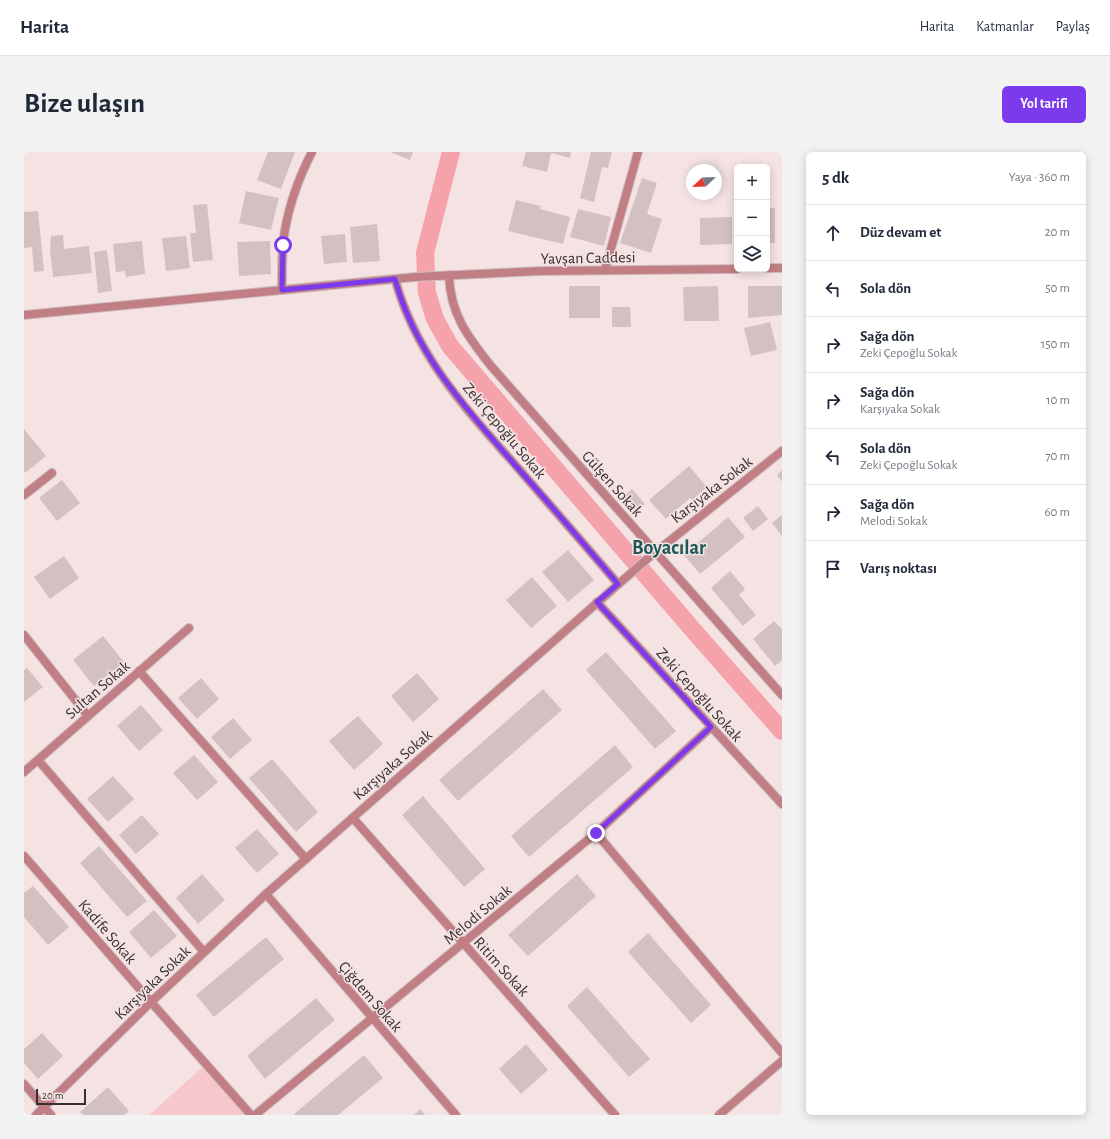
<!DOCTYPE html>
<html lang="tr">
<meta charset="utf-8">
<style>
:root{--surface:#fff;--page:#f2f2f3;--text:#1f2937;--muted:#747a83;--line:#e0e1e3;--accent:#7c3aed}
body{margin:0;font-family:"Alegreya Sans",sans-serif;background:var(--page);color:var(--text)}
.controls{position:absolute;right:12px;top:12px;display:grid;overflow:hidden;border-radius:6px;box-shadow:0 2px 10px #0003}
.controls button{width:36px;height:36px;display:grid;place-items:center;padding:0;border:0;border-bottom:1px solid var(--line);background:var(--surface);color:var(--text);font:20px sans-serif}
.compass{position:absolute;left:662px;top:12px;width:36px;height:36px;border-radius:50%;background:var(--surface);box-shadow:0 2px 10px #0003;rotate:247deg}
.scale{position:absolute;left:12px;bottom:10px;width:50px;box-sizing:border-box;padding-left:4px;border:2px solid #373030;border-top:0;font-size:11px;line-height:14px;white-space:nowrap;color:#373030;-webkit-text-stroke:3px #f5e3e4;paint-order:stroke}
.stop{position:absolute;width:12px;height:12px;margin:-9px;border:3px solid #7c3aed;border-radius:50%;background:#fff}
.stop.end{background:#7c3aed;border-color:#fff;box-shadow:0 1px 4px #0008}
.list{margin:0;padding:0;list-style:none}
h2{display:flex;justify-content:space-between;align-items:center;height:52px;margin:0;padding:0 16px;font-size:17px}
h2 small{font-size:13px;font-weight:400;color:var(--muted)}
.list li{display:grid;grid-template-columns:26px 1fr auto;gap:12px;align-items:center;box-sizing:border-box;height:56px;padding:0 16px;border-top:1px solid var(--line)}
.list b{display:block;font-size:15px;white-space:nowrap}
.list p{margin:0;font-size:13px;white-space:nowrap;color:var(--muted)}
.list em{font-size:13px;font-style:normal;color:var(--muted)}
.icon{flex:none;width:22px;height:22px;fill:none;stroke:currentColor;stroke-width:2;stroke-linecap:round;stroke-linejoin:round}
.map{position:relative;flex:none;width:758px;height:963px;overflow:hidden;border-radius:6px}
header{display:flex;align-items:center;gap:24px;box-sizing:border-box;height:56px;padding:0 20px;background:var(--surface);border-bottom:1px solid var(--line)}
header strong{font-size:19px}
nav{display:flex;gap:22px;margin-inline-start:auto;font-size:14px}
.intro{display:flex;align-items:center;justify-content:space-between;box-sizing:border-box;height:96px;padding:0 24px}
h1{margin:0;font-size:28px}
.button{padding:10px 18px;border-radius:6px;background:var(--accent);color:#fff;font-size:14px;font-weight:700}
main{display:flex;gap:24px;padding:0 24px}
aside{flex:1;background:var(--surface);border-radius:6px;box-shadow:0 2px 10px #0003}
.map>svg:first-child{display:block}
</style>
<header>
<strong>Harita</strong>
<nav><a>Harita</a><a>Katmanlar</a><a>Paylaş</a></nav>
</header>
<div class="intro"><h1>Bize ulaşın</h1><a class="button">Yol tarifi</a></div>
<main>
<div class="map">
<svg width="758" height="963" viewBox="0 0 758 963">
<rect width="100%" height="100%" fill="#f5e3e4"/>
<path fill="#f7c8cb" d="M182,912L227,963H125Z"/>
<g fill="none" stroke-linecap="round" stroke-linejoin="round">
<path stroke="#f5a2aa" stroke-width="18" d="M427,0L401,101L403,141L411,167L426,194L669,478L758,579"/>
</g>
<g fill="#d3c1c2">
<path d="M244,0H271L257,37L233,28Z"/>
<path d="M366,0H389L386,8Z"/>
<path d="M502,0H547L546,6L527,1L523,20L498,14Z"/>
<path d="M567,0H588L584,16L578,15L570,50L556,46Z"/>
<path d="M618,26L633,31L623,62L638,67L627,101L596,91Z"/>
<path d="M222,39L255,46L247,78L215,71Z"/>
<path d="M492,48L517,54L516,57L546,65L539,92L484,79Z"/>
<path d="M183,52L189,108L169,110L166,81H172L169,53Z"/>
<rect x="743" y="56" width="8" height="35"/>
<path d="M554,57L587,65L580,94L546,85Z"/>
<path d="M14,59L20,119L10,120L8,95L0,96V60Z"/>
<path d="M708,65V92L676,93V66Z"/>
<path d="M353,72L356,109L329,111L326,75Z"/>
<path d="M321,82L323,110L300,112L297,84Z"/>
<path d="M39,83L40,97L65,94L68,121L29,125L26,98L27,84Z"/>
<path d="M162,84L166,116L142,119L138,86Z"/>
<path d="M118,89L121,122L102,125L101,119L92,120L89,92Z"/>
<path d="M246,89L247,122L215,124L213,90Z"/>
<path d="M83,98L88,139L74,141L70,100Z"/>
<rect x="545" y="134" width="31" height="32"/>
<path d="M694,134L695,169H660L659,135Z"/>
<path d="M724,134H758V163L724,166Z"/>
<path d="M588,155H606L607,175H588Z"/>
<path d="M746,170L753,198L727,204L720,176Z"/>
<path d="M0,277L22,304L1,321L0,319Z"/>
<path d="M665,314L683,335L668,348L666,346L642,367L625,348Z"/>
<path d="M758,318V330L753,323Z"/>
<path d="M38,328L56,351L33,369L15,346Z"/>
<path d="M608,337L621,352L611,361L598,346Z"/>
<path d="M734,354L744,367L729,379L719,366Z"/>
<path d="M758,363V384L748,371Z"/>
<path d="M704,365L721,385L676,422L660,403Z"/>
<path d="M544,398L570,428L544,450L518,420Z"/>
<path d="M40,404L55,426L26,447L10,425Z"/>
<path d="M706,419L721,437L715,443L732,463L719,474L687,436Z"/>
<path d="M508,425L533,454L507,476L482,448Z"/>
<path d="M750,469L758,477V508L751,514L729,487Z"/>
<path d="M79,484L100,510L70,534L49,508Z"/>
<path d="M582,500L652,579L631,597L562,518Z"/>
<path d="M3,516L19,535L0,550V518Z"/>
<path d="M393,521L415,547L389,570L367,544Z"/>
<path d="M177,526L195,547L173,567L154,546Z"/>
<path d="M519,537L538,558L434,649L415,628Z"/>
<path d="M117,553L139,578L115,599L93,574Z"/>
<path d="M334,564L359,592L330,618L305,589Z"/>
<path d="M209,566L228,588L206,607L187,585Z"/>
<path d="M591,593L609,615L505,705L487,684Z"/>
<path d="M170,603L194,630L173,648L149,621Z"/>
<path d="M248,607L294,660L272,680L225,626Z"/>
<path d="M89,624L110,647L84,670L63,647Z"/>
<path d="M399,644L461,717L440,735L378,663Z"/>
<path d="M118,663L135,682L112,702L95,683Z"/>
<path d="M233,677L255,702L233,721L211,696Z"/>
<path d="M75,694L123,749L103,765L56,711Z"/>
<path d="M178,722L201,748L174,772L152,746Z"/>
<path d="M553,722L572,744L504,804L484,783Z"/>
<path d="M9,734L45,775L24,793L0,765V741Z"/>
<path d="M130,758L153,784L127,806L105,780Z"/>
<path d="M624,781L687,853L667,871L604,800Z"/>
<path d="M242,785L260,807L190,865L172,843Z"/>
<path d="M563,835L626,907L605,925L543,854Z"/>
<path d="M292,846L311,868L241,927L223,904Z"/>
<path d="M18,881L39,904L14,927L0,911V897Z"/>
<path d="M502,892L524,918L497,942L475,917Z"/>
<path d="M340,903L359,926L314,963H271L270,962Z"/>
<path d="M84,935L105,959L100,963H59L56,960Z"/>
<path d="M396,957L401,963H390Z"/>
</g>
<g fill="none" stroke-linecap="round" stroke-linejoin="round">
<g stroke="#cfbfc0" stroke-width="10">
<g id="service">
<path d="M581,118L614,0"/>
<path d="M20,955L27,963"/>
</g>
</g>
<g stroke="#cfbfc0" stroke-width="10">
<g id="minor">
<path d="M425,123C426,162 444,185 467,214L758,543"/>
<path d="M371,127C392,204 442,257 493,315C527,354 561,393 594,432"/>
<path d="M258,138C258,122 258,107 259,91C263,58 273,29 288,0"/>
<path d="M0,343L28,321"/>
<path d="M573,450L758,652"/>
<path d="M0,483L64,564"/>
<path d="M115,519L282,707"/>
<path d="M14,608L180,800"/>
<path d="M0,620L165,476"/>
<path d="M329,666L591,963"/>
<path d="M572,681L758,901"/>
<path d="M0,704L127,850L227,963"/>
<path d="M242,742L432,963"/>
<path d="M0,932L20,955"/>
<path d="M12,963L127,850L242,742L623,407L758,299"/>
<path d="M231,963L572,681L687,575"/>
<path d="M695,963L758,909"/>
</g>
</g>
<g stroke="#cfbfc0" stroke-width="10">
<g id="tertiary">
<path d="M743,116H758"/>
<path d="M0,163L391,125L517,119L713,117"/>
</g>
</g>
<use href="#service" stroke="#c17f85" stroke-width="8"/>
<use href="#minor" stroke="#c17f85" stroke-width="8"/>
<use href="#tertiary" stroke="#c17f85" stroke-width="8"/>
</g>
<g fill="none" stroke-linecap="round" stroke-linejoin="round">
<path stroke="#7c3aed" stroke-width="5" d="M259,93L258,138L371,127C391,202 441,255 491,313C526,352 560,392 594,432L573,450L687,575L572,681"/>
</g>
<g text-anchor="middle" stroke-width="3" stroke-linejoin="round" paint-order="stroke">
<g font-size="16" fill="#373030" stroke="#f5e3e4">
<text transform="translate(564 105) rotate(-1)" y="6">Yavşan Caddesi</text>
<text transform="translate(481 278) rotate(50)" y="6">Zeki Çepoğlu Sokak</text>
<text transform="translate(589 331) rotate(48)" y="6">Gülşen Sokak</text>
<text transform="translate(687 337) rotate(-38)" y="6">Karşıyaka Sokak</text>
<text transform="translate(73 537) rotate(-41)" y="6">Sultan Sokak</text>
<text transform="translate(676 542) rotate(48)" y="6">Zeki Çepoğlu Sokak</text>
<text transform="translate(368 612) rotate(-41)" y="6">Karşıyaka Sokak</text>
<text transform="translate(453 762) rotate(-40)" y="6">Melodi Sokak</text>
<text transform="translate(84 779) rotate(49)" y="6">Kadife Sokak</text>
<text transform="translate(478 814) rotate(48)" y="6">Ritim Sokak</text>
<text transform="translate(128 830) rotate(-44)" y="6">Karşıyaka Sokak</text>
<text transform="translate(347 844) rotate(49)" y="6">Çiğdem Sokak</text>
</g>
<g font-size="20" font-weight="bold" fill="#1c5857" stroke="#f5e3e4">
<text x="645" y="402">Boyacılar</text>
</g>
</g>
</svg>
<div class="controls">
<button>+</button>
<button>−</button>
<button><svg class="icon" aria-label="layers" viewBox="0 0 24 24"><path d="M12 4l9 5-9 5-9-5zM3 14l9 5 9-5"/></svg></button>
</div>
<svg class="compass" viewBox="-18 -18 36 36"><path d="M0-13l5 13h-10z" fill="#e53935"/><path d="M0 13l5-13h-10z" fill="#747a83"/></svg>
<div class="scale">20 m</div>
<div class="stop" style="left:259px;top:93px"></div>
<div class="stop end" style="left:572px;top:681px"></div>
</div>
<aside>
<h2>5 dk<small>Yaya · 360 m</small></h2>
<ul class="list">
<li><svg class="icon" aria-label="ahead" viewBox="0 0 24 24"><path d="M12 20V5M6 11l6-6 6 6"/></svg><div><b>Düz devam et</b></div><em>20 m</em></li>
<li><svg class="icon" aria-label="left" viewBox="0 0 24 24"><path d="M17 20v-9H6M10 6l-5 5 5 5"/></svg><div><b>Sola dön</b></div><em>50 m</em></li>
<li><svg class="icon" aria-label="right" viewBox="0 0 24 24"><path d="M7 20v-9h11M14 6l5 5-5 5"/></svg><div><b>Sağa dön</b><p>Zeki Çepoğlu Sokak</p></div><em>150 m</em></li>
<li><svg class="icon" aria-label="right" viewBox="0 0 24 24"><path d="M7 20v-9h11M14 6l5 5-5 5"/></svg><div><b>Sağa dön</b><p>Karşıyaka Sokak</p></div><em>10 m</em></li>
<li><svg class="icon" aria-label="left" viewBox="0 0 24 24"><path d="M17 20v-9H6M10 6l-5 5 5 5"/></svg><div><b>Sola dön</b><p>Zeki Çepoğlu Sokak</p></div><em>70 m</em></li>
<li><svg class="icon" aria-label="right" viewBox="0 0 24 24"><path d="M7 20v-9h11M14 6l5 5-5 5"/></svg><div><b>Sağa dön</b><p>Melodi Sokak</p></div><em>60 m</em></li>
<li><svg class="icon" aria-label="arrive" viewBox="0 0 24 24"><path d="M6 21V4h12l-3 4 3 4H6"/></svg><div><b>Varış noktası</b></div></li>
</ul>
</aside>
</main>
